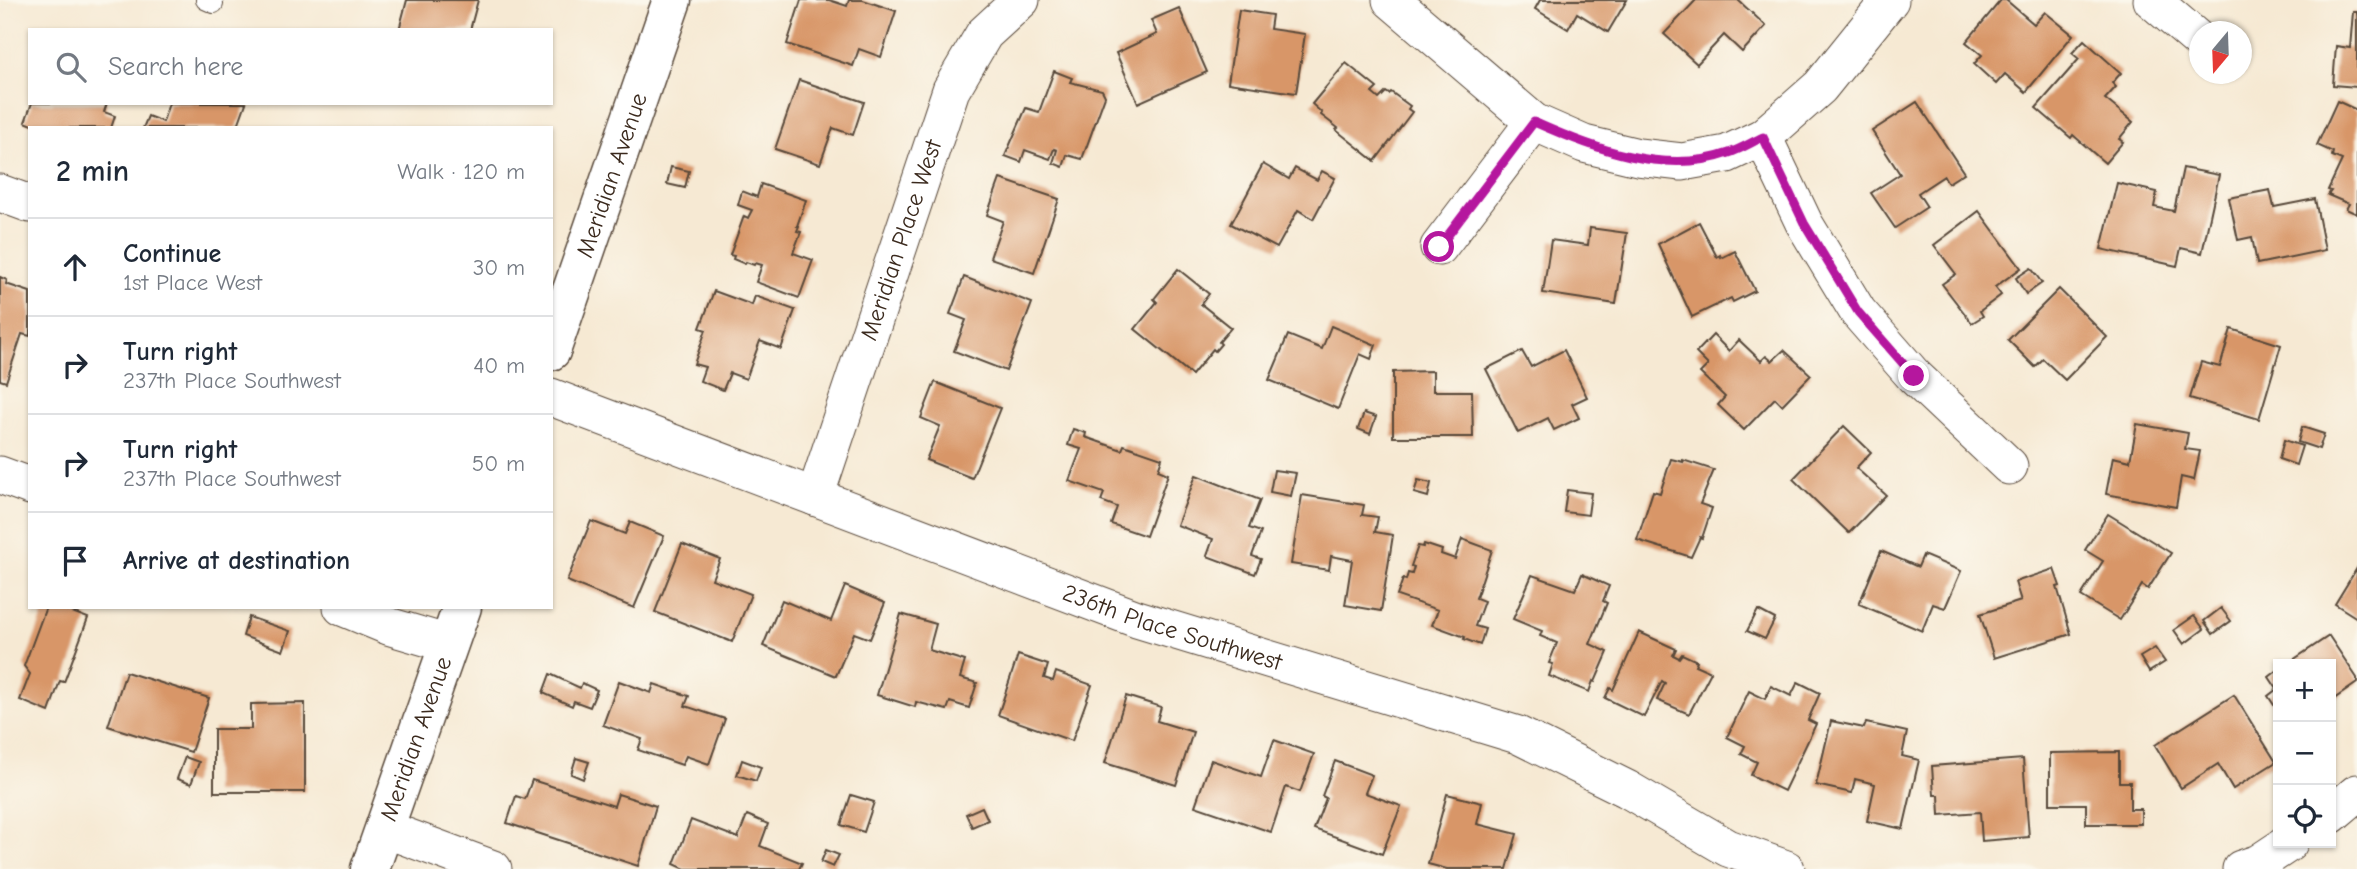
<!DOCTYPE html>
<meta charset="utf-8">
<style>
:root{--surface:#fff;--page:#f2f2f3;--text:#1f2937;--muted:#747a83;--line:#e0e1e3}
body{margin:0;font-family:"Comic Neue",sans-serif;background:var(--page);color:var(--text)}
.controls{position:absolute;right:21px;bottom:21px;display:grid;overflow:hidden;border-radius:0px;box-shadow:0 2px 5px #0004}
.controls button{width:63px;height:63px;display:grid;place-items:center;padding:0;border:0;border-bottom:2px solid var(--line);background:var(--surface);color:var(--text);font:35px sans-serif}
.compass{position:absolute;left:2189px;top:21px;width:63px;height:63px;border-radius:50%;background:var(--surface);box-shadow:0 2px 5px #0004;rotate:199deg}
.stop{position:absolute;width:21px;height:21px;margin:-16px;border:5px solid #b5179e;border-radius:50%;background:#fff}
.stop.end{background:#b5179e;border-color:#fff;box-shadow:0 2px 7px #0008}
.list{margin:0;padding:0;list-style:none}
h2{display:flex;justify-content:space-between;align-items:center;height:91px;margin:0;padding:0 28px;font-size:30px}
h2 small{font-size:23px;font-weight:400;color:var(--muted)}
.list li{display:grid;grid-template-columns:46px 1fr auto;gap:21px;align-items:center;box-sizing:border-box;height:98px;padding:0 28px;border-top:2px solid var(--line)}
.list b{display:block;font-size:26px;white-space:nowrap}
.list p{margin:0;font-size:23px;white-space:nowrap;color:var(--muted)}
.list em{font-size:23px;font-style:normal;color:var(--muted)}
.icon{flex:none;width:38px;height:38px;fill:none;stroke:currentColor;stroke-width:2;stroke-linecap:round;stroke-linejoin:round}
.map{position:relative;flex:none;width:2357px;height:869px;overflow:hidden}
.search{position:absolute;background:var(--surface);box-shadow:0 2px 5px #0004;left:28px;top:28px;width:525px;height:77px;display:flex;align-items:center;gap:18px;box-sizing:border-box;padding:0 24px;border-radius:0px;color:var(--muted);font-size:26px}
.panel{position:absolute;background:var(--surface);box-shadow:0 2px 5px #0004;left:28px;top:126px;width:525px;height:483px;border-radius:0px}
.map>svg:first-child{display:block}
</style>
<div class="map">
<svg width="2357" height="869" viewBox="0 0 2357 869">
<rect width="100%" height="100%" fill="#fbf7ec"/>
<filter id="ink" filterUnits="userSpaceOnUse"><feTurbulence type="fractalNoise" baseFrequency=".0143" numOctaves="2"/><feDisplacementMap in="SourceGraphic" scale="14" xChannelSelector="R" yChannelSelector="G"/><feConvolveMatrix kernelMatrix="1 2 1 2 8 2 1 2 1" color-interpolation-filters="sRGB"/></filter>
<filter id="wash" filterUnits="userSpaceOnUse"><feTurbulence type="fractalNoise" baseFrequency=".00686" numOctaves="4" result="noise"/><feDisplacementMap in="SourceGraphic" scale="28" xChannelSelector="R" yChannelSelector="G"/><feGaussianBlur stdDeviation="1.57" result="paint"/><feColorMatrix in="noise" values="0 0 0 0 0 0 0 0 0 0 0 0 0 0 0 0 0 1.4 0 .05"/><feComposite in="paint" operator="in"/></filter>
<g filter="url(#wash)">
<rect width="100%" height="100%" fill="#f6e9d3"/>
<g id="blocks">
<g fill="#d89667">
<path d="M407,0H478L470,30H399Z"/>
<path d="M801,0H829L847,6L849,0H863L896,11L881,57L859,49L853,66L787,44Z"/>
<path d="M1540,0H1627L1608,32L1577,13L1568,29L1535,9Z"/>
<path d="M1696,0H1738L1766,26L1742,52L1724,35L1697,64L1664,34Z"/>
<path d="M2001,0H2006L2034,24L2045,12L2073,35L2026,92L2005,74L1996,84L1974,64L1982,55L1966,42Z"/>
<path d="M1179,8L1207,72L1138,103L1116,53L1157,34L1151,20Z"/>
<path d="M1239,10L1272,15L1270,29L1305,34L1296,93L1228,83Z"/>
<path d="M2353,12H2357V87L2333,85L2336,46L2350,48Z"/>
<path d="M2084,40L2121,73L2112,83L2116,87L2105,99L2133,122L2119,139L2123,142L2105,163L2073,135L2071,138L2036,108L2079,59L2072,53Z"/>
<path d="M1346,63L1377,88L1372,93L1379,99L1386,92L1389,94L1391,92L1410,106L1408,109L1412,112L1375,161L1336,130L1338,128L1321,115L1322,113L1312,104Z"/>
<path d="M1054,71L1072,78L1070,82L1102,90L1105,96L1082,159L1067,155L1063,167L1053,163L1057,150L1054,149L1050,159L1025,150L1021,162L1005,156L1026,108L1039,112Z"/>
<path d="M799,80L864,102L853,135L833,128L820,164L775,149Z"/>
<path d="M2337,101L2357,110V214L2346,209L2349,204L2328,195L2331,191L2328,190L2342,160L2332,156L2333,152L2317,145Z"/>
<path d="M1917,102L1964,173L1948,183L1944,176L1918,193L1927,207L1895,228L1871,193L1900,174L1872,131Z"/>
<path d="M32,103H107L104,112L115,116L111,128H40L25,122Z"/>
<path d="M169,103H246L237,128H143L148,116L163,122Z"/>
<path d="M1263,164L1289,179L1295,168L1317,180L1322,171L1335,178L1313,219L1298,210L1277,248L1231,224Z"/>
<path d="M671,167L689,171L685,188L667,184Z"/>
<path d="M2183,168L2219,175L2202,253L2181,248L2177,266L2101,249L2117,183L2157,192L2154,207L2174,211Z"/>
<path d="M1000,179L1059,199L1034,273L990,258L1003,221L987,215Z"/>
<path d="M761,184L806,200L797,226H799L797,231L801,232L793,253L813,260L799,298L756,282L762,265L755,263L754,265L746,262L745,264L733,259L734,256L730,255L744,216L748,218L752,210L738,205L742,191L757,197Z"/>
<path d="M2270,190L2274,207L2315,199L2325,250L2257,264L2252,237L2238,240L2229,198Z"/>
<path d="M1979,211L2021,268L1995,287L2001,295L1980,311L1983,316L1972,323L1942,284L1956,274L1934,245Z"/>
<path d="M1699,222L1717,257L1720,255L1721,258L1735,251L1755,291L1733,302L1731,298L1692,317L1658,244Z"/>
<path d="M1590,228L1627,233L1616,304L1543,293L1551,240L1588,245Z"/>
<path d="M2031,268L2042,283L2026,294L2016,278Z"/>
<path d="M1178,269L1209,294L1201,304L1231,328L1219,342L1221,344L1215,351L1213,349L1192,375L1135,329L1157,302L1154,299Z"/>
<path d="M0,277L7,280L6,284L30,292V336L22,334L6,382L0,380Z"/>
<path d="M964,277L1032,303L1006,371L954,351L966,320L950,314Z"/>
<path d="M2059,289L2107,337L2065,380L2043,359L2035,367L2008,340Z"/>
<path d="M714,291L752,305L755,296L795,310L781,349L760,341L746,379L730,373L723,390L700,381L705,367L694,364L706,330L700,328Z"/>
<path d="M1331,326L1376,345L1371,359L1360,354L1338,409L1269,380L1288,335L1322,349Z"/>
<path d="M2231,329L2281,345L2259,419L2190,398L2201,362L2220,367Z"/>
<path d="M1713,335L1729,351L1739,340L1761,361L1766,356L1772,361L1784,350L1811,375L1782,405L1775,398L1744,430L1718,405L1725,397L1700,373L1708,365L1696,353Z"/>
<path d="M1564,350L1587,397L1572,404L1579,418L1554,430L1548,418L1518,433L1486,369L1522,351L1531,367Z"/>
<path d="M1433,371V391H1472L1473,437H1393V372Z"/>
<path d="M935,382L1000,408L972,478L926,460L940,426L921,418Z"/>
<path d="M1364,413L1376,417L1370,434L1358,429Z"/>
<path d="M2137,424L2188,433L2185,449L2200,451L2194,480L2181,477L2176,507L2106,494L2113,457L2130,461Z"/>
<path d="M1844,426L1871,452L1856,468L1886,495L1849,533L1793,479Z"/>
<path d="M2302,427L2324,434L2319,449L2298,442Z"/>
<path d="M1073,429L1086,433L1085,437L1122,450L1124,445L1162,458L1158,470L1168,474L1146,536L1111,524L1117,507L1101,501L1104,493L1069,481L1081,449L1068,445Z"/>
<path d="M2284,440L2302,446L2296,465L2279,459Z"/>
<path d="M1671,459L1683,462V460L1714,470L1700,504L1712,508L1702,538L1700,537L1691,557L1637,540L1653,491L1660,493Z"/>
<path d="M1274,470L1296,473L1291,496L1270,492Z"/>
<path d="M1196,475L1260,500L1249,528L1261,532L1252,556L1261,559L1255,574L1207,556L1213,539L1177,525Z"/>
<path d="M1418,480L1431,483L1428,497L1414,493Z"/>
<path d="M1567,490L1591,493L1588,515L1564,512Z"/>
<path d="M1302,495L1364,505L1362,515L1378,517L1375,532L1393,535L1381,611L1345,605L1352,560L1331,556L1329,570L1291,564Z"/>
<path d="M2108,514L2171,553L2148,589L2142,585L2120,620L2081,596L2103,561L2085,550Z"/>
<path d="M591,521L625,534L630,522L664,536L634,608L567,581Z"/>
<path d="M1462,539L1492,550L1476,598L1484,601L1475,626L1485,629L1480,645L1464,639L1465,637L1432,625L1438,610L1397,596L1403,579L1406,580L1408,573L1412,574L1414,567L1411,566L1418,546L1423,547L1424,544L1442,550L1441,554L1455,559Z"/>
<path d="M682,544L720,559L712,579L751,594L732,642L655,612Z"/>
<path d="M1881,551L1918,567L1923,555L1961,571L1945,608L1933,604L1922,631L1859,604Z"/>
<path d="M2357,568V618L2335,604Z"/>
<path d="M2054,569L2060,586L2057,587L2071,634L1994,658L1980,614L2021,601L2015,582Z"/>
<path d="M1582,574L1609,586L1603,601L1607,603L1590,644L1608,652L1595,682L1593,681L1589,692L1549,676L1553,664L1549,663L1557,643L1540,636L1542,631L1513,619L1532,575L1575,590Z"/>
<path d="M845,586L885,603L870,639L854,633L836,676L763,646L782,600L831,621Z"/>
<path d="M46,607H59L88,618L64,682L60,681L49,712L20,700L30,674L24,666Z"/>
<path d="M2221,608L2231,621L2213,634L2204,621Z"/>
<path d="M1758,610L1775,619L1765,639L1747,631Z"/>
<path d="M901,614L936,624L929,650L965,661L960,678L977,683L969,708L950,702L947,710L916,702L915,707L877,695Z"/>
<path d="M2194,616L2204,629L2184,644L2174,630Z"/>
<path d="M249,617L290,631L283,651L243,636Z"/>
<path d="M1639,632L1676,649L1673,655L1679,658L1682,654L1697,661L1695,665L1711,672L1689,714L1657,700L1665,683L1662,681L1644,717L1605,698L1610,688L1613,690Z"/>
<path d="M2329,636L2357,678V683L2331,701V664H2287Z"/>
<path d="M2155,648L2165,662L2149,672L2140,657Z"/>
<path d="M1018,655L1048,665L1044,678L1053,681L1056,672L1092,685L1072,741L998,715Z"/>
<path d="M2278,670V711L2268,696L2277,689L2269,677Z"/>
<path d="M126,672L209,698L191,752L108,726Z"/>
<path d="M550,674L580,688L582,683L597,690L590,707L574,701L572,706L543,693Z"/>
<path d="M619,681L651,693L654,684L689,696L685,706L725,719L709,764L686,756L682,765L638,750L642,739L603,725Z"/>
<path d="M1798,682L1820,693L1808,720L1816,724L1784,791L1751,775L1757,762L1741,754L1745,746L1727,737L1749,691L1765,699L1771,686L1791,696Z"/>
<path d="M2234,695L2276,762L2233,789L2218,764L2181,788L2155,745Z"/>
<path d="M1126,696L1161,707L1157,721L1193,732L1176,785L1105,763Z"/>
<path d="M305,703V792H214V729H251V704Z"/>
<path d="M1831,721L1864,728L1866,723L1907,732L1902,756L1919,760L1903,829L1867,821L1875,784L1855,779L1852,793L1816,785Z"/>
<path d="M1274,740L1314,754L1300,792L1286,787L1271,832L1195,806L1211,760L1261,777Z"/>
<path d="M2119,752V782H2130V809H2141V824H2086V804H2050V753Z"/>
<path d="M185,757L199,762L191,784L177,779Z"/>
<path d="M576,758L589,762L583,779L571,774Z"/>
<path d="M2023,759L2029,837L1982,841L1980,812L1940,815L1939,795H1934L1932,766Z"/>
<path d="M742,760L761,767L756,781L737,775Z"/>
<path d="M1335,761L1372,775L1365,793L1401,806L1382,854L1314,829L1326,798L1322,796Z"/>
<path d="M532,780L614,806L618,794L656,806L638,866L507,823L516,796L525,799Z"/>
<path d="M1447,794L1482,803L1477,824L1517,834L1507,869H1447L1428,864Z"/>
<path d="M851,795L874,802L864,832L841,825Z"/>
<path d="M982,807L988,820L972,827L966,814Z"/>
<path d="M747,815L768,824L760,846L802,863L799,869H685L674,864L691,820L738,838Z"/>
<path d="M826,850L839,855L833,867L821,862Z"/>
</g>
</g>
</g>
<g filter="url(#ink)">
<use href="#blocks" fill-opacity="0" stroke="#574739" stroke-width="2"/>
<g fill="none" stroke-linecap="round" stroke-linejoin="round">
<g stroke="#574739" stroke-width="20">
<path id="service" d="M205,0L214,4"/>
</g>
<g stroke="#574739" stroke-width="39">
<g id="minor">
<path d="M1391,0L1534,122L1584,144L1638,157L1682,162L1727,154L1763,137L1820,87L1890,0"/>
<path d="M2152,0L2200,41"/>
<path d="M1763,137L1804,223L1858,312L1914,376L2009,466"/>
<path d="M0,193L30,204"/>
<path d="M1439,247L1534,122"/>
<path id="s1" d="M551,397L1137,619L1518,735L1627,789L1728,848L1786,869"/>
<path d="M0,475L30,486"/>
<path id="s2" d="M815,497L951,90L984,34L1021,0"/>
<path d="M342,607L388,626L449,644"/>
<path d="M2331,815L2357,793"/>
<path d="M385,829L493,869"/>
<path d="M2241,869L2259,863L2289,843"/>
</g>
</g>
<g stroke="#574739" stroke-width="41">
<g id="secondary">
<path id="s3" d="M551,351L672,0"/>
<path id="s4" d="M370,869L462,607"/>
</g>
</g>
<use href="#service" stroke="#fff" stroke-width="18"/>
<use href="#minor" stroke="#fff" stroke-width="37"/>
<use href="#secondary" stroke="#fff" stroke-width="38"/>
</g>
</g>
<g fill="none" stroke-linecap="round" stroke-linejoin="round" filter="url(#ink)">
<path stroke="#b5179e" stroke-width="9" d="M1439,247L1534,122C1592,148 1665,176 1729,153C1741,149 1752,142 1763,137L1804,223L1858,312L1914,376"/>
</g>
<g text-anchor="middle" stroke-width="5" stroke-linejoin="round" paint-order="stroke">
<g font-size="24" fill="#3b2a1e" stroke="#fbf7ec">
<text dy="8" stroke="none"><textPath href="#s3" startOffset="186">Meridian Avenue</textPath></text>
<text dy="8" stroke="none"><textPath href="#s2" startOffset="271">Meridian Place West</textPath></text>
<text dy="8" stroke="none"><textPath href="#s1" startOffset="663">236th Place Southwest</textPath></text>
<text dy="8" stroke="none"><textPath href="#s4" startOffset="138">Meridian Avenue</textPath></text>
</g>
</g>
</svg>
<div class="controls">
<button>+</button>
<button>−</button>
<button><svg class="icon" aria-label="locate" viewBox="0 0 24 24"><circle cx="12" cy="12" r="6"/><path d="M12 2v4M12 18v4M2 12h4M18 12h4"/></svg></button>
</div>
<svg class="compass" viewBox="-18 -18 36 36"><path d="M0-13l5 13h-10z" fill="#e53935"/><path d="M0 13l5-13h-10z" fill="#747a83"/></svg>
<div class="stop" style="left:1439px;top:247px"></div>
<div class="stop end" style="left:1914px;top:376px"></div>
<div class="search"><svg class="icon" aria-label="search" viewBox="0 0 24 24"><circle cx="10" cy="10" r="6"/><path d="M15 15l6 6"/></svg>Search here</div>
<section class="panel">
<h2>2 min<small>Walk · 120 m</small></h2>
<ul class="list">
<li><svg class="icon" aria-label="ahead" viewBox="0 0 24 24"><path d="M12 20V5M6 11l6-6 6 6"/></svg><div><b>Continue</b><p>1st Place West</p></div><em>30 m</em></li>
<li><svg class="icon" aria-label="right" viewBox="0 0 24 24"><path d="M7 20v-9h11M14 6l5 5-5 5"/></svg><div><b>Turn right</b><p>237th Place Southwest</p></div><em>40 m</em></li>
<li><svg class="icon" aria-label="right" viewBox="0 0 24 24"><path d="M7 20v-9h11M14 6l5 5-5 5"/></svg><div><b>Turn right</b><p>237th Place Southwest</p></div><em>50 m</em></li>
<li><svg class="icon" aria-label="arrive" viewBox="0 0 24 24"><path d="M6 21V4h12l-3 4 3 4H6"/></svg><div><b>Arrive at destination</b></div></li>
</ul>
</section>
</div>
